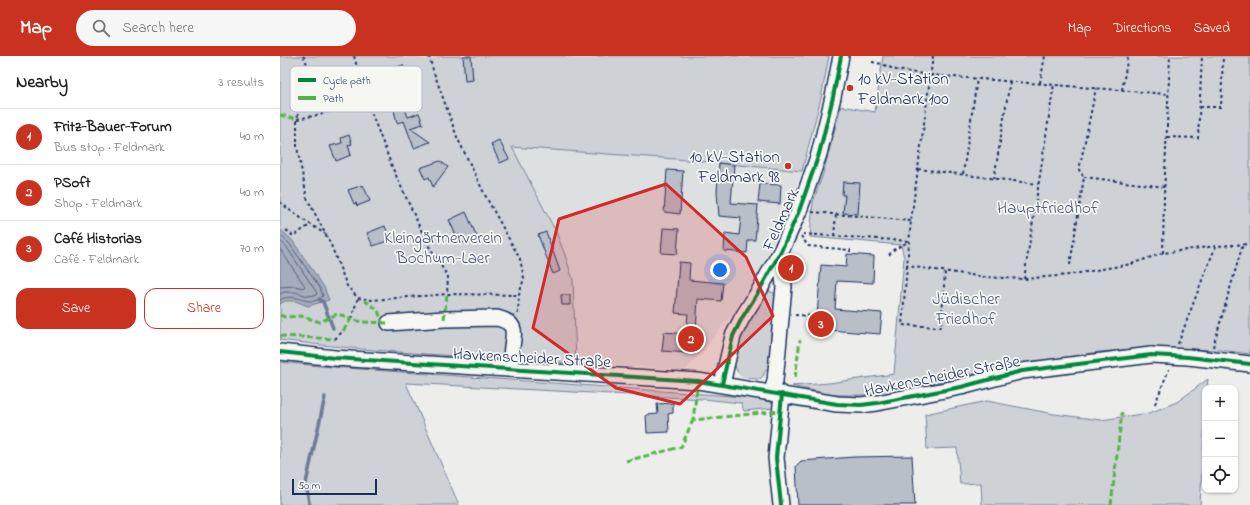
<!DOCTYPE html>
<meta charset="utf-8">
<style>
:root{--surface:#fff;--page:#f6f6f6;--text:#202124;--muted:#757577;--line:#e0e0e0;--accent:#c8321e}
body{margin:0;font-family:"Indie Flower",sans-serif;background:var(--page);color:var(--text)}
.controls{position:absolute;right:12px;bottom:12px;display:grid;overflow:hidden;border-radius:8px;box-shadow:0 1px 3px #0004}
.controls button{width:36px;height:36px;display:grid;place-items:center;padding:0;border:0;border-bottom:1px solid var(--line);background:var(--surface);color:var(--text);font:20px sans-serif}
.scale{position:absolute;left:12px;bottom:10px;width:85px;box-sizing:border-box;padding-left:4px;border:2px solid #1b2f5e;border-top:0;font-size:11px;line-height:14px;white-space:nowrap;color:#1b2f5e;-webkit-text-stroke:3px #f6f6f2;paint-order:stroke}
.you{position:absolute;left:440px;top:214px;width:14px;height:14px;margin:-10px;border:3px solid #fff;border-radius:50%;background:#1a73e8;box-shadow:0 0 0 6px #1a73e833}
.badge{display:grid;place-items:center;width:26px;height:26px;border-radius:50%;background:var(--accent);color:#fff;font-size:13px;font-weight:700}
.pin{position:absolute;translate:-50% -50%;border:2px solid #fff;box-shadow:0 1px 4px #0006}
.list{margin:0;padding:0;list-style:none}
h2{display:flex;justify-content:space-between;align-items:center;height:52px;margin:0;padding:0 16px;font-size:17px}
h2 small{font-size:13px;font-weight:400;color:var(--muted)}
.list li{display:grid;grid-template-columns:26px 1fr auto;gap:12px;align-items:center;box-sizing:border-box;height:56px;padding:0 16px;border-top:1px solid var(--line)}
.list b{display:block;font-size:15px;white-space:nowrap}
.list p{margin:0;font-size:13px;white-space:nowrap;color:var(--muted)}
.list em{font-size:13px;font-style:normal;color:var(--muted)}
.actions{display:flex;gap:8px;padding:12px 16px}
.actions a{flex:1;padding:9px 0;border:1px solid var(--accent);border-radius:12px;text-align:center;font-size:14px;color:var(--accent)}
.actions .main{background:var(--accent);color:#fff}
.icon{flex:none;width:22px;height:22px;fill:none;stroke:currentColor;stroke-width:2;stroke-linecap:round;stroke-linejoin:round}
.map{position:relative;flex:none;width:970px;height:449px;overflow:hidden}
header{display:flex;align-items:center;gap:24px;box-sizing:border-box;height:56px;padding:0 20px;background:var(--accent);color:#fff}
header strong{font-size:19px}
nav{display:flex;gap:22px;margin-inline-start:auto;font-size:14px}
.search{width:280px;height:36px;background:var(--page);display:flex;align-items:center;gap:10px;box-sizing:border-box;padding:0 14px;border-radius:22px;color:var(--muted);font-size:15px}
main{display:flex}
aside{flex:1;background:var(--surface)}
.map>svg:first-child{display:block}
</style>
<header>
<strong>Map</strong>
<div class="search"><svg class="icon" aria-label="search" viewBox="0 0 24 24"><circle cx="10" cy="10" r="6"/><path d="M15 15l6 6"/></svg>Search here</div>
<nav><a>Map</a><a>Directions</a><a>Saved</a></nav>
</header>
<main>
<aside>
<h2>Nearby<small>3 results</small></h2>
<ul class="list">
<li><span class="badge">1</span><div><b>Fritz-Bauer-Forum</b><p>Bus stop · Feldmark</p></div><em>40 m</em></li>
<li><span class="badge">2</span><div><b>PSoft</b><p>Shop · Feldmark</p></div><em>40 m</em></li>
<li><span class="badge">3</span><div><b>Café Historias</b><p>Café · Feldmark</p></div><em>70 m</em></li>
</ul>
<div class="actions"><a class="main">Save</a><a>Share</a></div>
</aside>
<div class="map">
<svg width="970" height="449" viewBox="0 0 970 449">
<rect width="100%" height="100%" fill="#edeeec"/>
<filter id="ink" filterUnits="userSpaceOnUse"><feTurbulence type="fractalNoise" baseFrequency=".025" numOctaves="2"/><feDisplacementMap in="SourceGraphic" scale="8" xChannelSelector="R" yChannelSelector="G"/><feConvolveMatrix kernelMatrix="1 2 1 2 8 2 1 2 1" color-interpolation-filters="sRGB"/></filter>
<g filter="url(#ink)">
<path fill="#dde0e1" d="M549,0L541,42L522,115L505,163L480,214L459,248L439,275L406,314L296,307L293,224L285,199L276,176L232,91L396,103Z"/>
<g fill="#ced2d7" stroke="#74809a">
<path d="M0,0H549L541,42L522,115L396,103L232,91L276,176L285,199L293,224L296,307C197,301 98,297 0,284Z"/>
<path d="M603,0H970V298L941,294L867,292L818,296L722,312L598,339H552L512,330L549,327L614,318L624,202L621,189L530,181L533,146L543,118L561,50L595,56Z"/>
<path d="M488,235L494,237L495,244L490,314H486L483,320L480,323C468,323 458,322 455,310H451L459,280Z"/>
<path d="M0,306L39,310L464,341L494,345L493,352L464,355L461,347L424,343L126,327L179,449H0Z"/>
<path d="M928,323L927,332H925V368L920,449H702L701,427L680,428L677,392L647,393L645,358L707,345L774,358L821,364L869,357L897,346Z"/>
</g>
<path fill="#a5acbc" stroke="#6e7a96" d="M0,173L12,184L44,231L49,244L28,250L15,245H5L0,248Z"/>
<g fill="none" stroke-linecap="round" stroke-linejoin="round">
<g stroke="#526184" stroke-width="1">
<path d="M0,179L9,187L40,232L43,240C30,254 16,234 0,244"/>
<path d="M0,185L6,190L37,237L36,239L28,240L15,236H4L0,238"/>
<path d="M0,193L25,230L23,232L15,230L0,231"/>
</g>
<g stroke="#6e7a96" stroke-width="3.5">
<path d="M39,243L43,246L53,272"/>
<path d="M30,449L29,447L26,427L45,341"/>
</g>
</g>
<g fill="#b9bfc8" stroke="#1b2f5e">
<path d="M183,0H191L193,24L185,25Z"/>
<path d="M123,9L133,37L121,42L128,61L139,57L143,68L130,72L150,86L134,92L124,65L117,67L107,24L104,25L102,16Z"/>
<path d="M69,79L72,88L68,89L71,99L56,105L50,90L62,87L61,82Z"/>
<path d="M219,84L229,103L220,107L211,88Z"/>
<path d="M160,105L168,111L153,131L149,121L145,123L140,112Z"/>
<path d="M439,107L454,109L451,147L478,149L475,184H468L467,197L444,195L445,177L459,179L461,162L439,160L437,136Z"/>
<path d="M387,114L403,115L400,158L384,156Z"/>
<path d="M563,126L580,127L578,158L563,157L565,139H562Z"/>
<path d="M480,128L501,129L500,148L478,146Z"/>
<path d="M83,129L90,145L77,150L76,147L74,148L68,134Z"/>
<path d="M186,156L197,181L180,188L169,164Z"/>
<path d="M105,170L110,184L93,190L87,177Z"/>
<path d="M383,172L399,173L397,198L381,197Z"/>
<path d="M266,176L280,215L273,218L258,179Z"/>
<path d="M567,198L594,200L593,227L557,225L555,253L602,257L600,278L536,273L541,209L566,211Z"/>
<path d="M399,206L410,207L409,224L443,227L441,245L418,243L415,291L407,290V297L382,295L384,276L406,278L408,258L395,257Z"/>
<path d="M281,239H290V249H282Z"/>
<path d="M393,347V357L388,358L389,376L367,377L366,359L378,358L377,348Z"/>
<path d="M632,400L635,449H518L516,410L521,405L574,401Z"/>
</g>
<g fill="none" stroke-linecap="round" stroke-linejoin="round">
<g stroke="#1b2f5e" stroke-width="18">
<g id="minor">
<path d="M109,267L164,263L217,262C237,267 234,275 232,291C231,298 231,305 231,313"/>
<path d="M0,296L55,302L418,325L557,348L581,349L597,347L681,331L742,315L871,299"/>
<path d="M908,301L970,308"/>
<path d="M442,328L453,280L462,262L479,235L501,195L519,155L539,98L553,41L561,0"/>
<path d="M492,336L495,325L504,231L501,195"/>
<path d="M501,449L496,402L502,338"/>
</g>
</g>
<g stroke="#1b2f5e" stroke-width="2" stroke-dasharray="3 3" stroke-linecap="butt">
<path d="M23,0L26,4L27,14L17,63V91L27,142L51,189L67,230L78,242L92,244L167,238L239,239"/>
<path d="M74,0L86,43L113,113L147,187L168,221L167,238"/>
<path d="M149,0L153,14L177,81L205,139L240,203L244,222L239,239L238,258"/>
<path d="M653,0L631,165L627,210L705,221L744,223L788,219L851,208L883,197L936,190L970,188"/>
<path d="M592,6L602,8L616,14L650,19L888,38"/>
<path d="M760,27L765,0"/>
<path d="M842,34L848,0"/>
<path d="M920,51H941L943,0"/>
<path d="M17,63L38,59L86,43"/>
<path d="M887,81L918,82L922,0"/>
<path d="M638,113L758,128"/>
<path d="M683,118L697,23"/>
<path d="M804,121L885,131"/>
<path d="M714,123L730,25"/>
<path d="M0,146L12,156L45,178"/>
<path d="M532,156L631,165"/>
<path d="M6,174L13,180L30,169"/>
<path d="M523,178L629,185"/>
<path d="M521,180L528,190L570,194V196"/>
<path d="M554,180L556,158"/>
<path d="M883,197L884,141L890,0"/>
<path d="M609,199L613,194L628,186"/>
<path d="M790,209L804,121L799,114L816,32"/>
<path d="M627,210L622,269L661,271L665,216"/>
<path d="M744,223L774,28"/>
<path d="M515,259L537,260"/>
<path d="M71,263L78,242"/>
<path d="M55,283L63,275"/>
<path d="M898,288L924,219L936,190"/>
<path d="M933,291L963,188"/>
<path d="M875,348L889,313"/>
</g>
<use href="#minor" stroke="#f6f6f2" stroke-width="15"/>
<g stroke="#1b2f5e" stroke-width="18" stroke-linecap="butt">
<path id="minor-bridge" d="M871,299L908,301"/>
</g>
<use href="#minor-bridge" stroke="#f6f6f2" stroke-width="15"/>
<g stroke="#55b248" stroke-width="3" stroke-dasharray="6 3" stroke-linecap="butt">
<path d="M0,59L17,63"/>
<path d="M84,244L98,254L102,267"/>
<path d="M0,259L5,261L21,260L40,266L57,258L65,260L71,263"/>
<path d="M164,263L167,238"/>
<path d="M63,275L71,263L82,266L109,267"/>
<path d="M0,280L55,283"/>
<path d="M515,322L520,284"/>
<path d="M418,325L413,364L501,355"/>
<path d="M346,405L401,391L413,364"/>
<path d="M831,449L842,356"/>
</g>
<g stroke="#f6f6f2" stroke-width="6">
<g id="cycleway">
<path d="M0,296L55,302L418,325L557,348L581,349L597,347L681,331L742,315L871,299L908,301L970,308"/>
<path d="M442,328L453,280L462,262L479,235L501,195L519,155L539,98L553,41L561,0"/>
<path d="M501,449L496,402L502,338"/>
</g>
</g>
<use href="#cycleway" stroke="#00873e" stroke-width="4"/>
</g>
</g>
<path fill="#d62828" fill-opacity="0.2" stroke="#d62828" stroke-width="3" stroke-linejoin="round" d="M386,128L466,201L493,260L400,348L336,332L253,272L279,163Z"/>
<g fill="#c8321e" stroke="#f6f6f2" stroke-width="1.5">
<circle cx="570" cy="32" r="4"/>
<circle cx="508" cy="110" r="4"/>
</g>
<g text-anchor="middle" stroke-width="3.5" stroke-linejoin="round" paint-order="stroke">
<g font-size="17" fill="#1b2f5e" stroke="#f6f6f2" text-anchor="start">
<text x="578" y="28">10 kV-Station<tspan x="578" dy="20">Feldmark 100</tspan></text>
<text x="500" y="106" text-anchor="end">10 kV-Station<tspan x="500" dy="20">Feldmark 98</tspan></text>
</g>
<g font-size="17" fill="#48587c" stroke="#f6f6f2">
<text x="768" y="157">Hauptfriedhof</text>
<text x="163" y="187">Kleingärtnerverein<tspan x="163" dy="20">Bochum-Laer</tspan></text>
<text x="686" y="248">Jüdischer<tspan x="686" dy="20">Friedhof</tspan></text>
</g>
<g font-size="17" fill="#1b2f5e" stroke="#f6f6f2">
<text transform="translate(500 163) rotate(-66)" y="6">Feldmark</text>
<text transform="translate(252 301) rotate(3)" y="6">Havkenscheider Straße</text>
<text transform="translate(662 319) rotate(-11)" y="6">Havkenscheider Straße</text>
</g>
</g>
<rect x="10" y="10" width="132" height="46" rx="6" fill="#f6f6f2" stroke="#b4bac6" stroke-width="1"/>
<rect x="18" y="22" width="18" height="4" fill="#00873e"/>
<rect x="18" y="40" width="18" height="4" fill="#55b248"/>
<g font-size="11" fill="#1b2f5e">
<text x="43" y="28">Cycle path</text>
<text x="43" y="46">Path</text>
</g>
</svg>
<div class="controls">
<button>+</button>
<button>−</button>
<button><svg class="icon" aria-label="locate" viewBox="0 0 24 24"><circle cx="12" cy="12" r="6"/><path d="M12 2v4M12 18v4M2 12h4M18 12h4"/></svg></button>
</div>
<div class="scale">50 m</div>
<div class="you"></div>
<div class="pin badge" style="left:511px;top:212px">1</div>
<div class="pin badge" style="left:411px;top:283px">2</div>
<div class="pin badge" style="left:541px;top:268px">3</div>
</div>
</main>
